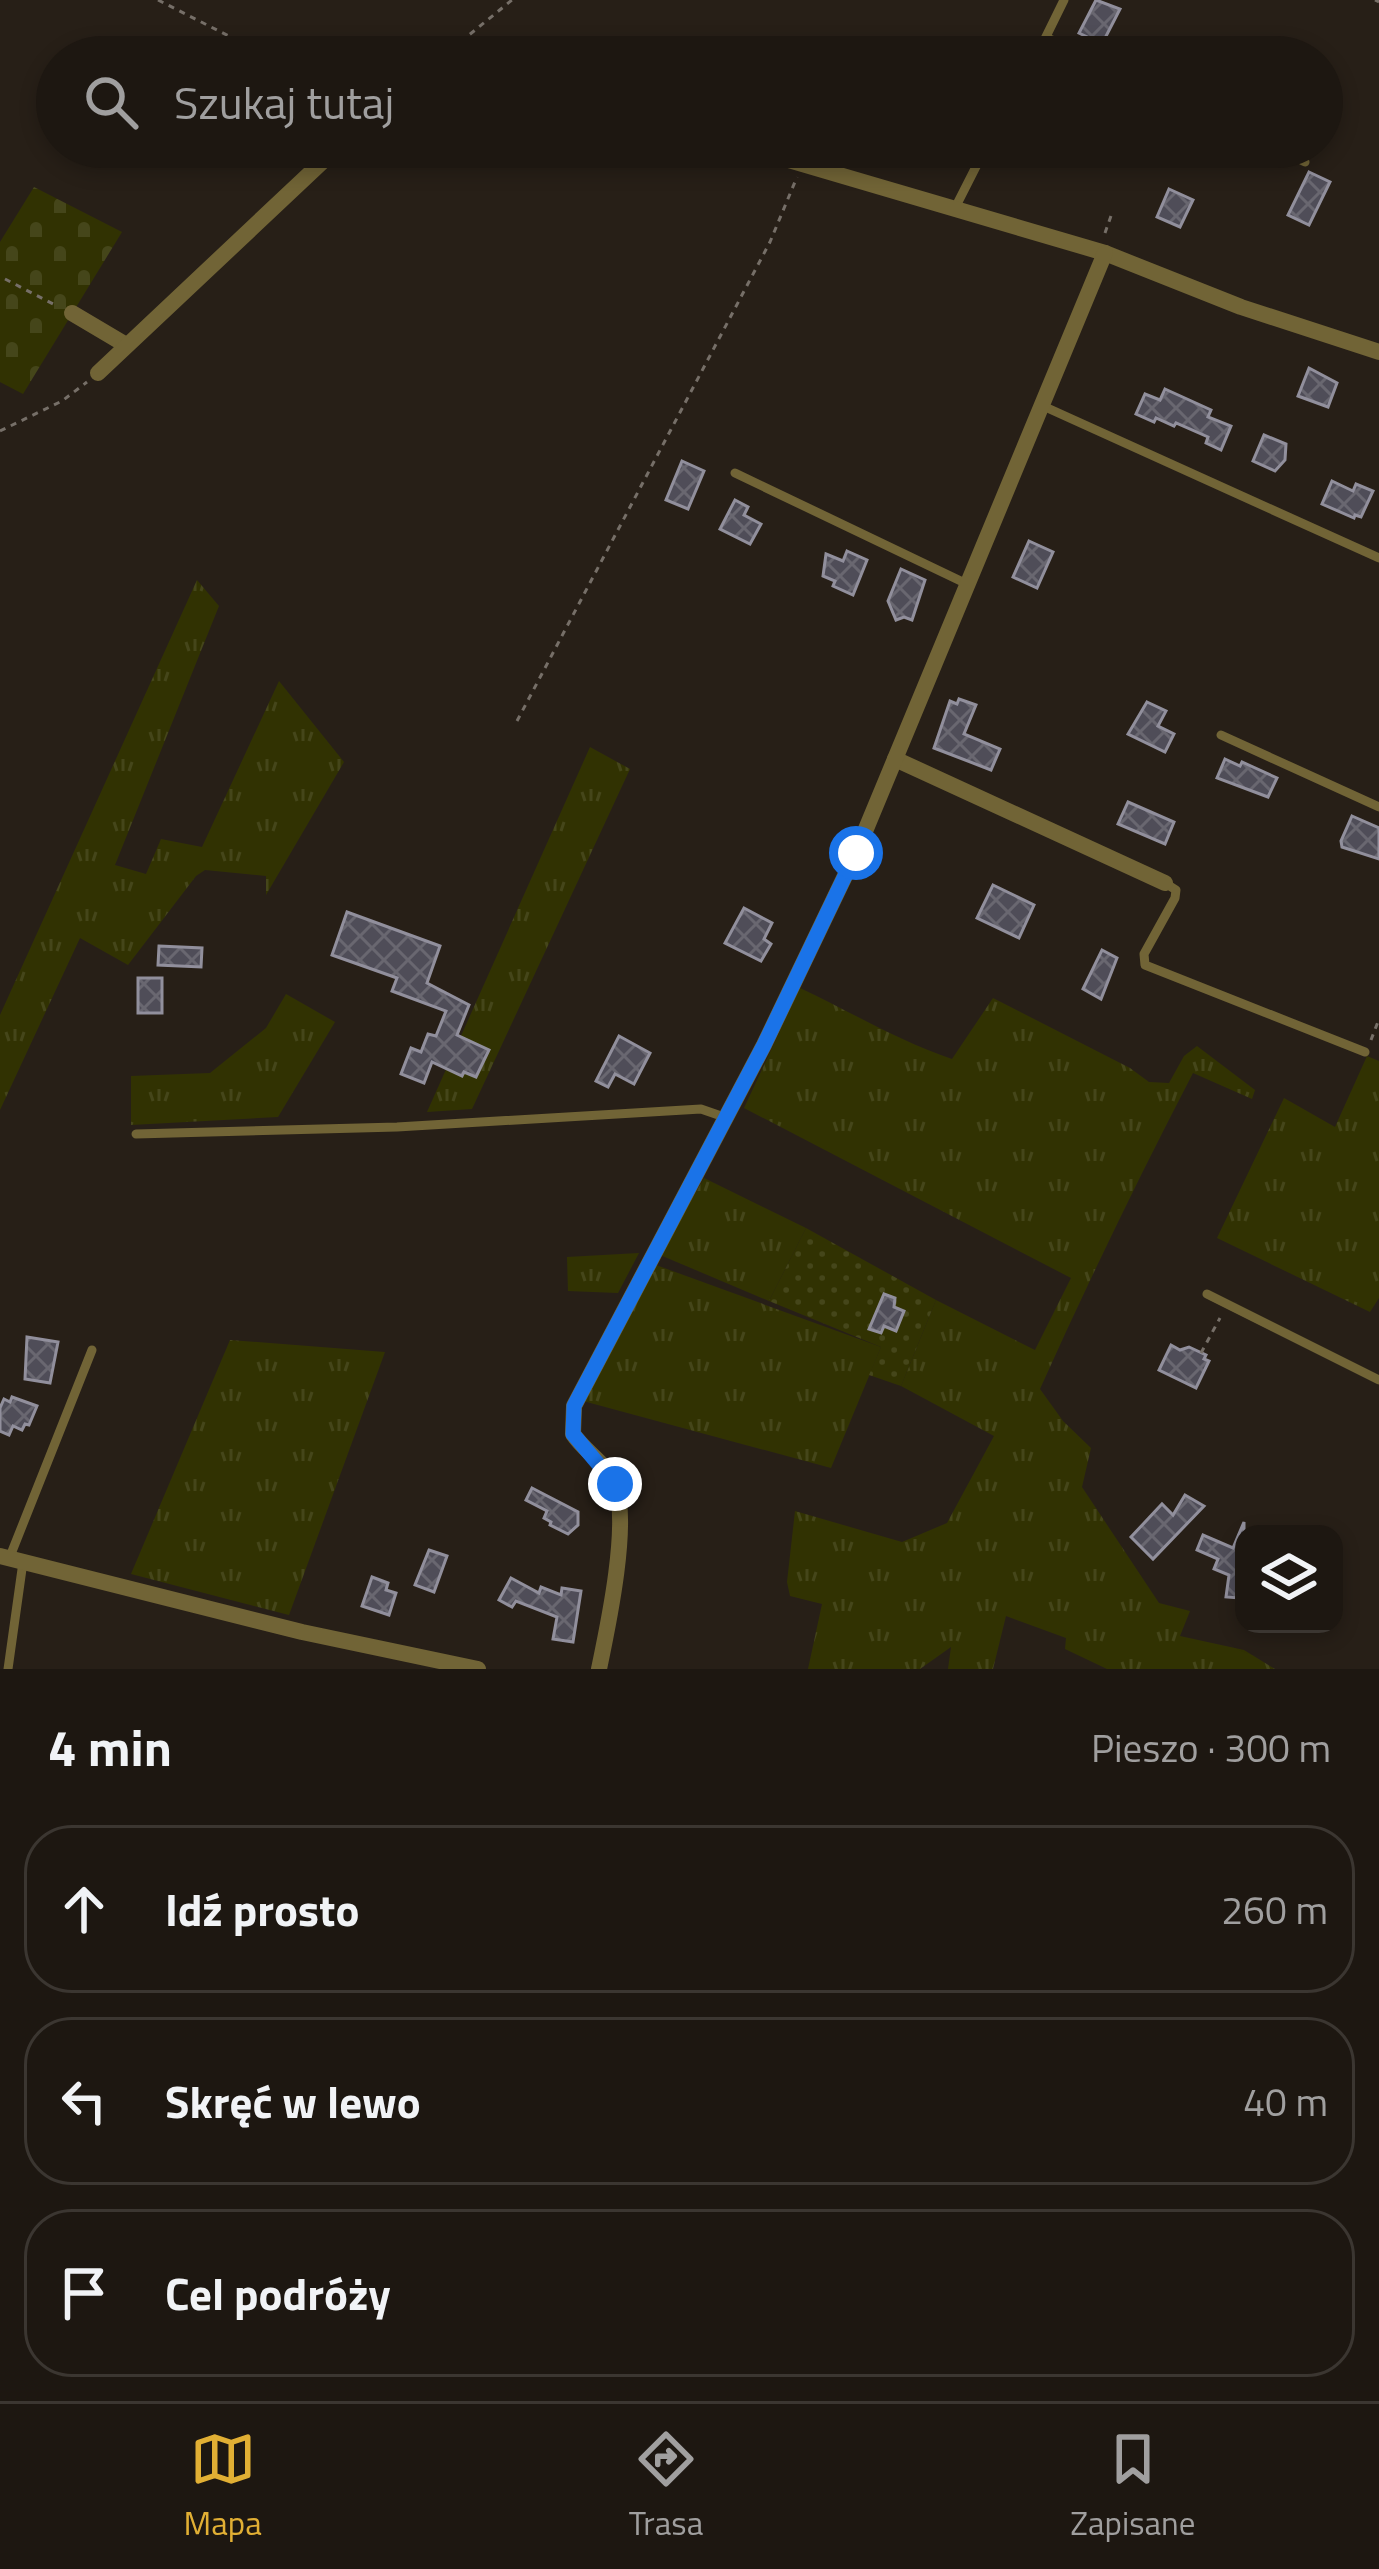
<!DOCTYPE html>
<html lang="pl">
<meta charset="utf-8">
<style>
:root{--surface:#1d1711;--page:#25201a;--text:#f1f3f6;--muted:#a09f9f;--line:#3b3631;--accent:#e1af34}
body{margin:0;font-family:"Titillium Web",sans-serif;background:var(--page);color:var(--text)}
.controls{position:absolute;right:36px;bottom:36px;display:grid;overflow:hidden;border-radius:24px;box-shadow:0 6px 18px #0003}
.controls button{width:108px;height:108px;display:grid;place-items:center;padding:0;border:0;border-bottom:3px solid var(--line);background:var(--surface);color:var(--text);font:60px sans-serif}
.stop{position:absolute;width:36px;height:36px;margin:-27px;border:9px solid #1a73e8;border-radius:50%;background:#fff}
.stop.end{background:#1a73e8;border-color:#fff;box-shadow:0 3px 12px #0008}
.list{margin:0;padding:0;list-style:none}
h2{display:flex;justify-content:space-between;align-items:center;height:156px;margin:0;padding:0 48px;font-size:51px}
h2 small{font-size:39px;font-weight:400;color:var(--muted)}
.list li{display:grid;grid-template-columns:78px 1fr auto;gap:36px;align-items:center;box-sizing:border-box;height:168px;margin:0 24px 24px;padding:0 24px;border:3px solid var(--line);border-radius:48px}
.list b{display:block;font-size:45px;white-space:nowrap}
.list em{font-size:39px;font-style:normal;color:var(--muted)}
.icon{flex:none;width:66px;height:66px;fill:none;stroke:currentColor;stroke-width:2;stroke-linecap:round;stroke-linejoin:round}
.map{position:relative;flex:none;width:1379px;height:1669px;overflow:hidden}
.search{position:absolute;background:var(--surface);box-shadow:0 6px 18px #0003;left:36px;right:36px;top:36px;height:132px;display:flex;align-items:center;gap:30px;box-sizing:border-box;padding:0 42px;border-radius:66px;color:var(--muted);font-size:45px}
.sheet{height:732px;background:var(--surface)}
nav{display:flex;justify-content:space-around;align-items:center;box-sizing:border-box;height:168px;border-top:3px solid var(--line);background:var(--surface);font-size:33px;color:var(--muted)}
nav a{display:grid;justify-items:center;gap:6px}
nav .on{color:var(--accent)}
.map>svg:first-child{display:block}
</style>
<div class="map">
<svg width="1379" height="1669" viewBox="0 0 1379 1669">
<defs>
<pattern id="grass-tufts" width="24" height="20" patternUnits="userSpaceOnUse" patternTransform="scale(3)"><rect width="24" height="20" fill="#313202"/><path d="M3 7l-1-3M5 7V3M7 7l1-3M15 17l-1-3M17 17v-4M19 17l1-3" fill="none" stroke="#45461a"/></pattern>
<pattern id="cemetery-stones" width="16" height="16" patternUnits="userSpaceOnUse" patternTransform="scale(3)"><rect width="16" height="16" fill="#313202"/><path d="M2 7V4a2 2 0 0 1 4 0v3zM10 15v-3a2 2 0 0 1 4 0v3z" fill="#45461a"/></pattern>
<pattern id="park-dots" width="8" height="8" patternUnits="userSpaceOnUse" patternTransform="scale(3)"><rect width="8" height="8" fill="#313202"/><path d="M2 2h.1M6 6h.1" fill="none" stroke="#45461a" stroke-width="1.8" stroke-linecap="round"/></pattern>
<pattern id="building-cross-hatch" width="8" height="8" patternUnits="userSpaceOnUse" patternTransform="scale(3)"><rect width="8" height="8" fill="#4f4d58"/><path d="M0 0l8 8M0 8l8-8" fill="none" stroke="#696770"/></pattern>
</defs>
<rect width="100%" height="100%" fill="#271f17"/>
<g fill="url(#grass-tufts)">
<path d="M197,580L219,606L115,865L146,874L161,839L202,847L279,681L344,762L266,895V876L205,870L196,876L128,965L80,938L0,1110V1015Z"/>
<path d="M590,747L630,769L472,1109L427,1112Z"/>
<path d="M800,988C851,1012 899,1041 952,1059L993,998L1130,1068L1149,1082L1169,1083L1184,1056L1197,1046L1255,1090L1252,1099L1193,1073C1139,1177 1088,1282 1040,1389L1063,1421L1091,1448L1082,1487L1159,1603L1190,1611L1180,1636L1244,1650L1275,1669H1107L1065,1649L1066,1638L1006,1616L993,1669H948L951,1647L920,1669H808L822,1604L790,1596L787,1582L795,1511L902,1542L947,1523L994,1436L901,1386L936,1300L1035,1350L1071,1278L744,1108Z"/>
<path d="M286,994L335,1022L278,1117L131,1125V1076L210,1073L266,1028Z"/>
<path d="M1367,1056L1379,1061V1298L1370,1312L1217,1238L1284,1098L1335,1127Z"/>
<path d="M704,1178L806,1228L769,1301L660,1255Z"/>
<path d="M639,1253L618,1293L568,1291L567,1257Z"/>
<path d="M656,1265L881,1347L831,1468L583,1401Z"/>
<path d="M230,1340L385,1352L289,1615L131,1574Z"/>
</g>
<path fill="url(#cemetery-stones)" d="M34,187L122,232L23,394L0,382V242Z"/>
<path fill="url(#park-dots)" d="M806,1228L936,1300L901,1386L869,1375L881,1347L769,1301Z"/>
<g fill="url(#building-cross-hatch)" stroke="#918f9c" stroke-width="3">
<path d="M1096,0L1120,9L1102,44L1079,33Z"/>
<path d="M1309,172L1330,182L1309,225L1288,215Z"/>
<path d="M1169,189L1193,200L1180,227L1157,217Z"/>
<path d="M1309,368L1337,383L1328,407L1298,396Z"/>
<path d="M1165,389L1211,410L1208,417L1231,426L1221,450L1206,443L1208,437L1176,423L1174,426L1156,418L1154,422L1136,414L1145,394L1160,400Z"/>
<path d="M1264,435L1286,444L1285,460L1275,471L1253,461Z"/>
<path d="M682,461L704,471L688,509L666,500Z"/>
<path d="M1332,481L1353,491L1356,484L1373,491L1361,517L1355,515L1354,518L1322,504Z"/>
<path d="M735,500L748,507L744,515L761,524L750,544L720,529Z"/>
<path d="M1029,541L1053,552L1037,588L1013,577Z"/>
<path d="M847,551L867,560L853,595L833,586L835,581L823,576L826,554L843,561Z"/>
<path d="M901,569L925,580L912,620L904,617L896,620L888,601Z"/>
<path d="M959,699L976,705L964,734L1000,749L991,770L934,748L950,701L957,704Z"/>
<path d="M1147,702L1166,711L1158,726L1174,734L1165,752L1128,734Z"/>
<path d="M1225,759L1240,766L1242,762L1277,778L1268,797L1217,778Z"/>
<path d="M1128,802L1174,822L1165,844L1118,824Z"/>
<path d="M1352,816L1379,828V859L1342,847L1341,841Z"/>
<path d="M993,885L1034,905L1019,938L977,918Z"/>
<path d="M744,908L772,923L764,939L771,944L761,961L725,943Z"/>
<path d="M347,912L440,946L427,983L469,1005L457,1035L489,1050L476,1077L464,1072L462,1076L432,1062L424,1083L401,1074L411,1048L421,1052L428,1034L436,1036L446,1011L392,991L397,978L332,955Z"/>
<path d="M159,946L202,948L201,967L158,965Z"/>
<path d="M1102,950L1117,958L1101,999L1083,989Z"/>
<rect x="138" y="978" width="24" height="35"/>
<path d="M619,1036L650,1053L634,1084L615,1074L608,1087L596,1081Z"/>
<path d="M884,1294L895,1298L894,1307L904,1311L896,1331L884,1326L881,1333L869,1329Z"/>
<path d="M27,1337L58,1342L50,1383L25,1379Z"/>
<path d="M1171,1345L1180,1350L1189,1347L1206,1355L1204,1359L1209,1361L1196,1388L1159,1370Z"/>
<path d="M12,1397L37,1406L29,1425L25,1424L22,1430L13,1426L9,1435L0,1431V1408L4,1399L10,1402Z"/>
<path d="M532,1488L578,1512V1525L568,1534L550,1525L551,1522L544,1518L547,1511L526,1500Z"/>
<path d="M1185,1495L1204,1506L1153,1559L1131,1537L1162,1504L1173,1515Z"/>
<path d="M1244,1522V1569L1239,1598L1226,1597L1229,1575L1214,1569L1218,1559L1197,1550L1203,1535L1233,1548Z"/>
<path d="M429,1550L447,1556L434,1592L415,1585Z"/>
<path d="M372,1577L388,1583L386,1590L396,1593L389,1615L362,1606Z"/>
<path d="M511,1578L539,1593L541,1587L561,1595L562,1588L581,1591L573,1642L553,1639L557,1617L516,1601L512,1607L499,1600Z"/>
</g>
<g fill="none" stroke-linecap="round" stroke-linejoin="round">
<g stroke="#766f68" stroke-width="3" stroke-dasharray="6 6" stroke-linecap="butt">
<path d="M158,0L270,57"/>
<path d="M1375,0L1379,2"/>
<path d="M442,57L512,0"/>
<path d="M1105,233L1112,213"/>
<path d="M5,279L57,306"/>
<path d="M0,431L62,401L87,382"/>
<path d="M517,721L770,242L797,177"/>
<path d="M1371,1040L1379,1019"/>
<path d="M1201,1353L1220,1318"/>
</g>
<g stroke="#716436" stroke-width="9">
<path d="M1047,38L1091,57"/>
<path d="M1036,57L1064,0"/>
<path d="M1274,147L1305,162"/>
<path d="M955,208L986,147"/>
<path d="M1043,406L1379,558"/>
<path d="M735,473L967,584"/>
<path d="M1221,735L1379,807"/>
<path d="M1165,883L1176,890L1175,898L1144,954L1145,965L1365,1052"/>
<path d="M136,1134L397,1127L701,1109L727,1118"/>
<path d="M1207,1294L1379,1380"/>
<path d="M9,1559L92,1350"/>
<path d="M8,1669L23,1562"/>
</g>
<g stroke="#716436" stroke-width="16">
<path d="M744,147L1105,253L1241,307L1379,352"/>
<path d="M72,313L126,345"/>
<path d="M98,373L338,147"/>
<path d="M895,759L1165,883"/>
<path d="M0,1556L302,1632L478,1669"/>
<path d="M599,1669C608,1626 630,1523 615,1484C606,1463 585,1452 573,1434L574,1406L764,1045L856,853L1105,253"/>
</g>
</g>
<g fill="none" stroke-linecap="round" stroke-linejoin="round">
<path stroke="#1a73e8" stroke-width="15" d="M615,1484L573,1434L574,1406L764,1045L856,853"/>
</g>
</svg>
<div class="controls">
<button><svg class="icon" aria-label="layers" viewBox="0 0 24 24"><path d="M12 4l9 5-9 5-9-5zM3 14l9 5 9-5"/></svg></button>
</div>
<div class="stop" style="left:856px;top:853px"></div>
<div class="stop end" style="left:615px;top:1484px"></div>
<div class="search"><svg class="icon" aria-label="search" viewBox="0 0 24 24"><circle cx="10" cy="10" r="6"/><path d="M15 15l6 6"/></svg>Szukaj tutaj</div>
</div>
<section class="sheet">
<h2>4 min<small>Pieszo · 300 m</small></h2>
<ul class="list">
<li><svg class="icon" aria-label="ahead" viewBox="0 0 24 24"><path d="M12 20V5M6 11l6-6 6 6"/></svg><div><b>Idź prosto</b></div><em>260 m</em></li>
<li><svg class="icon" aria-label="left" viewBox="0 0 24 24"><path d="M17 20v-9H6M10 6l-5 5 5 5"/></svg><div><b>Skręć w lewo</b></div><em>40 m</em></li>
<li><svg class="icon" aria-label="arrive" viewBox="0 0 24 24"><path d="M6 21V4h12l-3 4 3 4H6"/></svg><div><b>Cel podróży</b></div></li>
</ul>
</section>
<nav>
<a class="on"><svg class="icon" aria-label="map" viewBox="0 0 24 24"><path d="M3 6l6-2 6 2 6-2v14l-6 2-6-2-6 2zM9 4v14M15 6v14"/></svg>Mapa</a>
<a><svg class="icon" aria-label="directions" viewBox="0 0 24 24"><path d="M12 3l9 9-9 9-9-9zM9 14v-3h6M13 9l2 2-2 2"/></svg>Trasa</a>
<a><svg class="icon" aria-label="saved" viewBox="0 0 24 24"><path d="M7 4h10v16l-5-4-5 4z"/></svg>Zapisane</a>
</nav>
